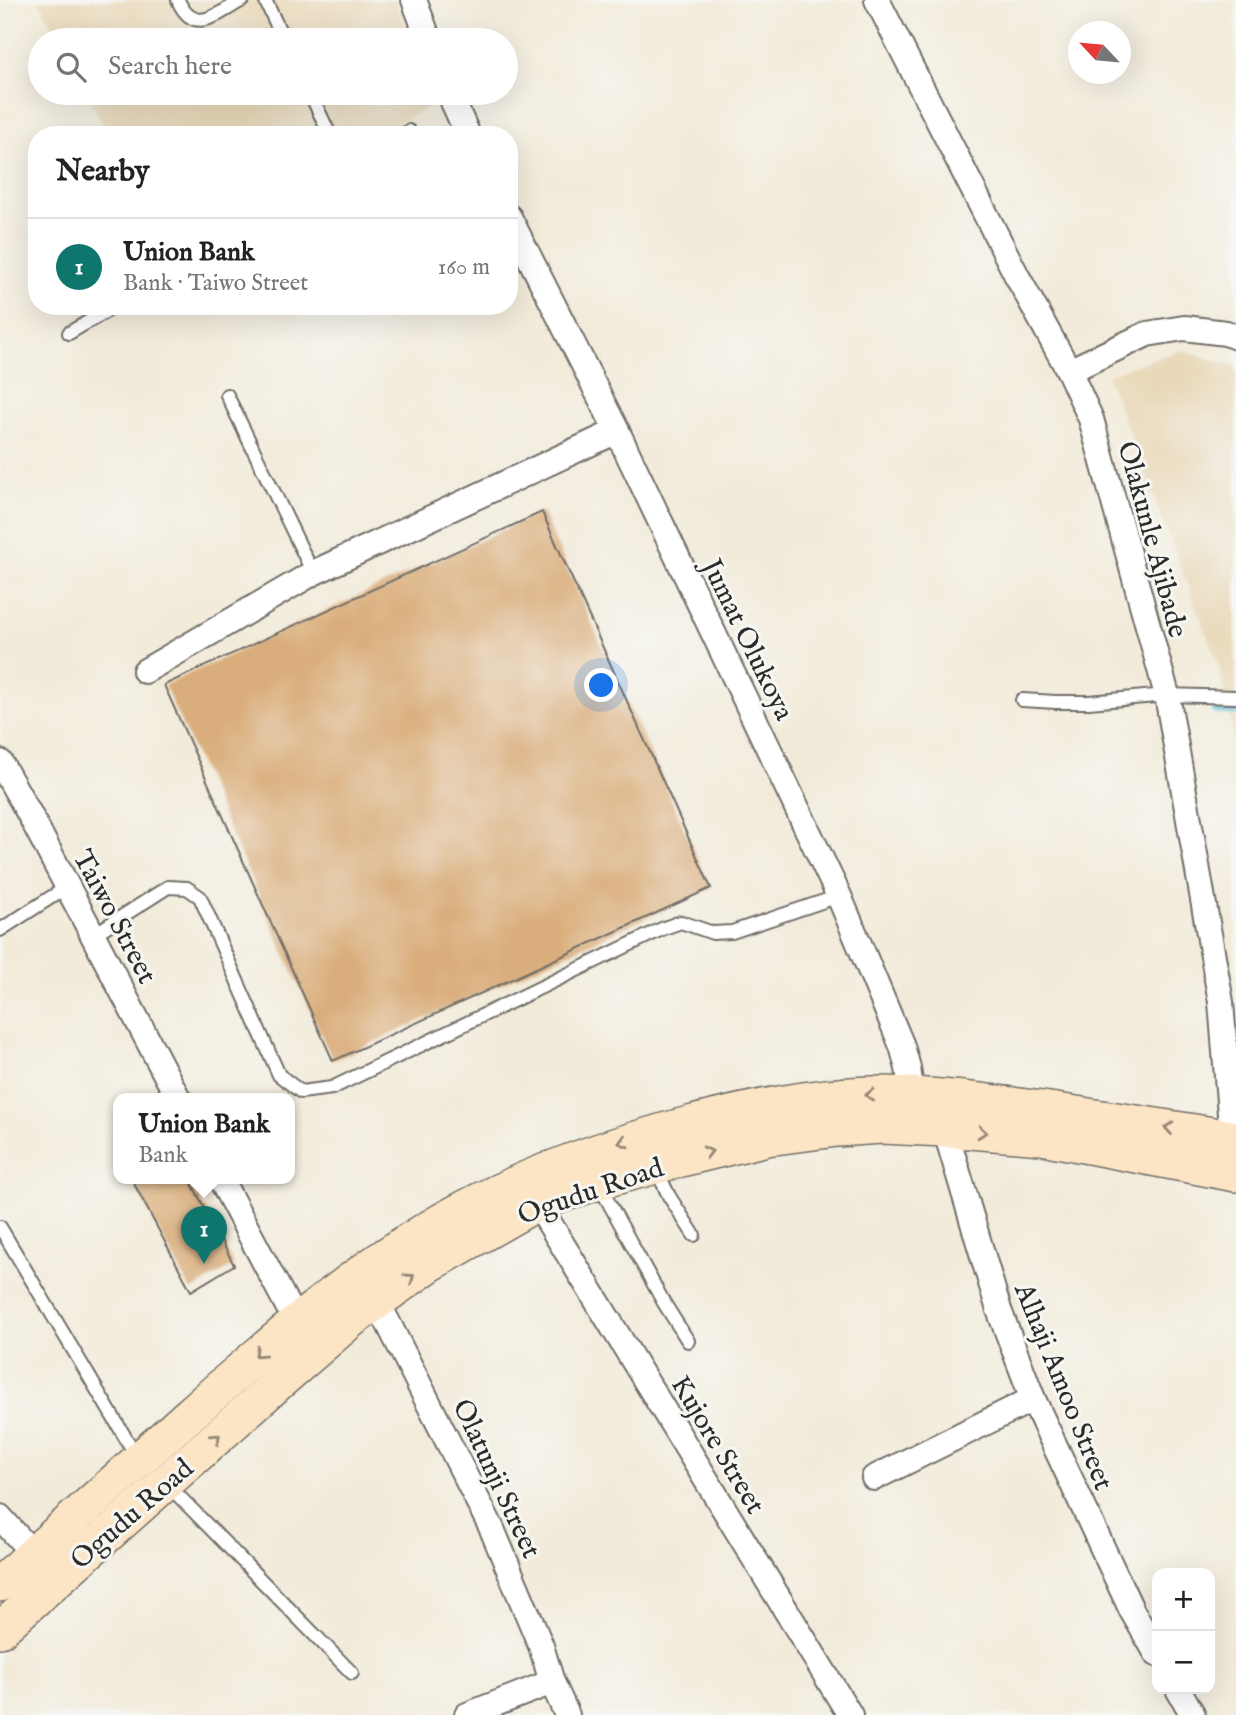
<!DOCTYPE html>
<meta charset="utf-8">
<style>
:root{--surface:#fff;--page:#f2f2f2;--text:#222;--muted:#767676;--line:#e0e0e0;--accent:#0f766e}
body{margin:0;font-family:"IM FELL English",serif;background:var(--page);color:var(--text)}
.controls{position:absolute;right:21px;bottom:21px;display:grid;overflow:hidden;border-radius:14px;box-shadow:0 7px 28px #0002}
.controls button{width:63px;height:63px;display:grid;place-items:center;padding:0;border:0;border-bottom:2px solid var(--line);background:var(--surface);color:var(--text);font:35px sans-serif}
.compass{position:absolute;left:1068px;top:21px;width:63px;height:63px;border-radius:50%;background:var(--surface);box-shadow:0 7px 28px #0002;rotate:296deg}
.you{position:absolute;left:602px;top:686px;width:24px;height:24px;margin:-18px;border:5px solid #fff;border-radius:50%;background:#1a73e8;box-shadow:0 0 0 10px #1a73e833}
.badge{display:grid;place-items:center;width:46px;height:46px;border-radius:50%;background:var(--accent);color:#fff;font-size:23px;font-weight:700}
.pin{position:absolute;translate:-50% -58px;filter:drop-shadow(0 2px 4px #0008)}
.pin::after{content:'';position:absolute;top:37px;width:24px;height:21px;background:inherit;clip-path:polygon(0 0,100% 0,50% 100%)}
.popup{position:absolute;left:113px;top:1093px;width:182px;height:91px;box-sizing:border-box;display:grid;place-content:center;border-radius:14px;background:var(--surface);filter:drop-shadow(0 2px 5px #0005);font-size:23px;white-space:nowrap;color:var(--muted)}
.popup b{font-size:26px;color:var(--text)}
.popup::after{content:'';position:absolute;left:50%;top:100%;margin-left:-14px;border:14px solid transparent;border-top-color:var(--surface)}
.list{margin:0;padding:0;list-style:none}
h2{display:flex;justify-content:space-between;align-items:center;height:91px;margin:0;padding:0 28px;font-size:30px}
h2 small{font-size:23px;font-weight:400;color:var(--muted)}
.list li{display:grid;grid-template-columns:46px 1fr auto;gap:21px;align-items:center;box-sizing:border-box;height:98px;padding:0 28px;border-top:2px solid var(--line)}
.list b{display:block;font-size:26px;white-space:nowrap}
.list p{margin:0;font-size:23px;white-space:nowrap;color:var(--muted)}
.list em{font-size:23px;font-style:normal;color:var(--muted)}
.icon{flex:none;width:38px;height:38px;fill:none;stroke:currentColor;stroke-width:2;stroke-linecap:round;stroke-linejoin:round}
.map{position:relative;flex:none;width:1236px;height:1715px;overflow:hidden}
.search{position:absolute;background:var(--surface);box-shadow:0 7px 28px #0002;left:28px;top:28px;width:490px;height:77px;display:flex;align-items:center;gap:18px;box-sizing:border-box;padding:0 24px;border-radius:38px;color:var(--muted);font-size:26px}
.panel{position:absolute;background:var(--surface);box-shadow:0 7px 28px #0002;left:28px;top:126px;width:490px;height:189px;border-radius:28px}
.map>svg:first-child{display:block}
</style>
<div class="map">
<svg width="1236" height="1715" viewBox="0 0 1236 1715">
<rect width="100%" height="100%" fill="#f6f6f2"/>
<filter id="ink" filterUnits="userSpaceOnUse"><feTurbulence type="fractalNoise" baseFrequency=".0143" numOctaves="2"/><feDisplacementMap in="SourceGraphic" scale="14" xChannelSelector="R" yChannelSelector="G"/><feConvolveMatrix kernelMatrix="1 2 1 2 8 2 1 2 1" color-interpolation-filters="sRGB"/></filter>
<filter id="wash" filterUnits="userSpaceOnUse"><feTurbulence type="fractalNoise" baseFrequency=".00686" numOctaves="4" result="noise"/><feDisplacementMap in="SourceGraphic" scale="28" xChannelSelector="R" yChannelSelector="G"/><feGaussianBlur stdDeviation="1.57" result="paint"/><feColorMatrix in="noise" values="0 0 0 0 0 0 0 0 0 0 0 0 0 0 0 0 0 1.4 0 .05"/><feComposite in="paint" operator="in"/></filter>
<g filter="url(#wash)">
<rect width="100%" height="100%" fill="#f2ebda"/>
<g fill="#e9d9ba">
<path d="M39,0H395L411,40H60Z"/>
<path d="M87,93H432L436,103L375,135H108Z"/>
<path d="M1181,350L1236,367V749L1218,663L1107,375Z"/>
</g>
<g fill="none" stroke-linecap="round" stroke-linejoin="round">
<path stroke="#5cbdda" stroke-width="9" d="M1216,710L1236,711"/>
</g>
<g id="blocks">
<g fill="#daae7b">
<path d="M542,512L711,888L333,1061L164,685Z"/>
<path d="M131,1178H189L234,1265L191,1291Z"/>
</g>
</g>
</g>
<g filter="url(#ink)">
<use href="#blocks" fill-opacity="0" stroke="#716e68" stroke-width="2"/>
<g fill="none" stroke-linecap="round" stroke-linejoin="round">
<g stroke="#716e68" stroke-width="16">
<g id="service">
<path d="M178,0C194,37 218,13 243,0"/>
<path d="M265,0L284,40"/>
<path d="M310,93L330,135"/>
<path d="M403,135L409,131"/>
<path d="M69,333L115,306"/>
<path d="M227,395L313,573"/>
<path d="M1022,700L1056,702H1089L1167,695L1236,697"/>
<path d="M0,930L67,887"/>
<path d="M93,935L168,887L187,888L200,897L279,1075L301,1092L332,1088L664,928L681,922L713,933L732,932L839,896"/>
<path d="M655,1167L669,1196L694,1235"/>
<path d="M599,1185L664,1303L688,1341"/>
<path d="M0,1227L137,1457"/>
<path d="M166,1483L352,1673"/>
</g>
</g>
<g stroke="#716e68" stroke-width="28">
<g id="minor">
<path d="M414,0L429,40"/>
<path d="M877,0L1017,276L1069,371L1091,419L1167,695L1221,1002L1232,1139"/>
<path d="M449,93L468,135"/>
<path d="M509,217L617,431L839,896L902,1046L908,1068L912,1096"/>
<path d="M1069,371L1147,334L1184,328L1226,333L1236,337"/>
<path d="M145,671L313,573L617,431"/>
<path d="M0,762L30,815L178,1098"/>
<path d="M945,1129L999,1310L1033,1399L1132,1611L1157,1654"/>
<path d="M220,1178L303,1335"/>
<path d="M537,1203L850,1715"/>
<path d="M370,1287L492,1529L541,1646L552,1682L567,1715"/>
<path d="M874,1478L1033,1399"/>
<path d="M0,1517L44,1566"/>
<path d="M1178,1689L1193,1715"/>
<path d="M467,1715L552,1682"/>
</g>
</g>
<g stroke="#716e68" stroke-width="38">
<g id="secondary">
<path d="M0,1584C63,1528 125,1472 188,1416C278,1336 370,1255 479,1201C547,1167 617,1143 689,1124C748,1109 807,1096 868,1094C933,1093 999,1103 1063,1112C1121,1121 1179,1129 1236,1139"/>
<path d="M0,1630L277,1384L351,1320L430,1264L537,1203L597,1182L681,1159L767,1138L837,1129L882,1126L945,1129L1042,1137L1236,1174"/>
</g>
</g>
<use href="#service" stroke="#fff" stroke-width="12"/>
<use href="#minor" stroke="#fff" stroke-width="24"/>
<use href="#secondary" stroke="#fce5c4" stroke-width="35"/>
</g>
<defs><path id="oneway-chevron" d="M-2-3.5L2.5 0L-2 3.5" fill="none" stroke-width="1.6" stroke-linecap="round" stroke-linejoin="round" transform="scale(1.75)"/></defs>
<g stroke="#948878">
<use href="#oneway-chevron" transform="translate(870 1095) rotate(179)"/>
<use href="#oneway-chevron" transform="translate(1169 1128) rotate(-171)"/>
<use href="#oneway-chevron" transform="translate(982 1132) rotate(5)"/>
<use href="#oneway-chevron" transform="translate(623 1142) rotate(164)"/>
<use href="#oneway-chevron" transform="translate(708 1152) rotate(-14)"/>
<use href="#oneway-chevron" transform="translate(410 1278) rotate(-35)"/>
<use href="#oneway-chevron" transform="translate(259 1353) rotate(138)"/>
<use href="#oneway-chevron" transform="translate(216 1438) rotate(-42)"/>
</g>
</g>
<g text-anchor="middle" stroke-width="6" stroke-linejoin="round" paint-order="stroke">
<g font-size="28" fill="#2b2b2b" stroke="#f6f6f2">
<text transform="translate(1154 539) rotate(75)" y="10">Olakunle Ajibade</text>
<text transform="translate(749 639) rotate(64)" y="10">Jumat Olukoya</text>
<text transform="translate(116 916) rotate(62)" y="10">Taiwo Street</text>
<text transform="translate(590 1190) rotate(-19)" y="10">Ogudu Road</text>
<text transform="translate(1065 1386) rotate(68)" y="10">Alhaji Amoo Street</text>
<text transform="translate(719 1444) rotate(59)" y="10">Kujore Street</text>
<text transform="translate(498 1478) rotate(65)" y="10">Olatunji Street</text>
<text transform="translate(131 1513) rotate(-41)" y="10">Ogudu Road</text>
</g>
</g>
</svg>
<div class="controls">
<button>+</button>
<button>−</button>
</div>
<svg class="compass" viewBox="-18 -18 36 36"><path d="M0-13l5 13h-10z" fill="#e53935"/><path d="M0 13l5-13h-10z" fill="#767676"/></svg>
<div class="you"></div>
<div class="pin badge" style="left:204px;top:1264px">1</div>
<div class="popup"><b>Union Bank</b>Bank</div>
<div class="search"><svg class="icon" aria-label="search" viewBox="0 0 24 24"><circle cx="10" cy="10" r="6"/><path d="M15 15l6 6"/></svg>Search here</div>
<section class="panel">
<h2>Nearby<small></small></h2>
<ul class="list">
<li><span class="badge">1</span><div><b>Union Bank</b><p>Bank · Taiwo Street</p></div><em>160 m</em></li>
</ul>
</section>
</div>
